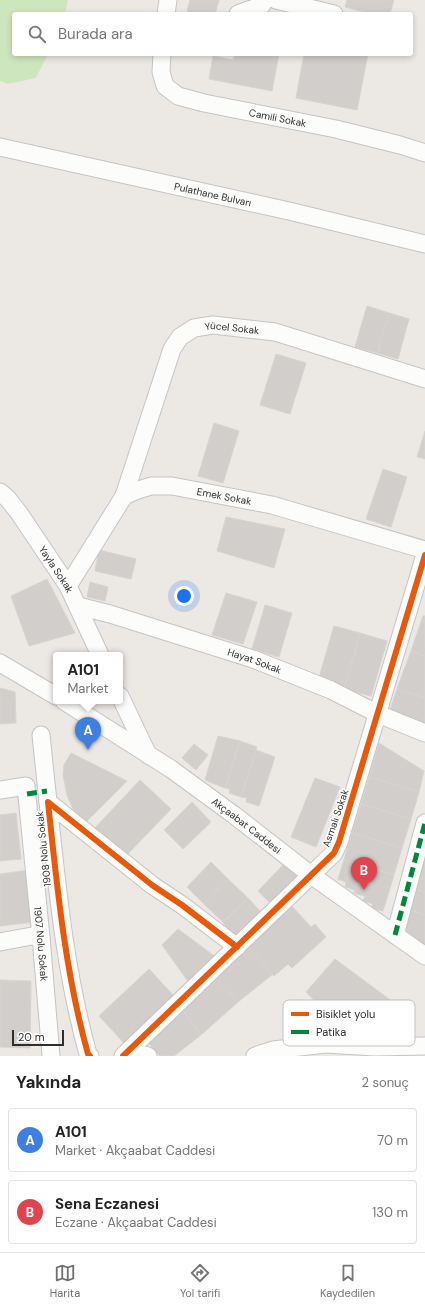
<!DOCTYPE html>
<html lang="tr">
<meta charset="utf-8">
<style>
:root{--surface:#fff;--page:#f6f6f6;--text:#222;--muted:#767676;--line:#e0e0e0;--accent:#706f6e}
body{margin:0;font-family:"DM Sans",sans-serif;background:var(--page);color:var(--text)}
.scale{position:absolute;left:12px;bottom:10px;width:52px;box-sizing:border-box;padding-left:4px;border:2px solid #2e2e2e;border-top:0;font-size:11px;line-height:14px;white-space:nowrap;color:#2e2e2e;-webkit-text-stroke:3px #fff;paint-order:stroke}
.you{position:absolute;left:184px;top:596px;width:14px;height:14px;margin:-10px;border:3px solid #fff;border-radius:50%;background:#1a73e8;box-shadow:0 0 0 6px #1a73e833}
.badge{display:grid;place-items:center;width:26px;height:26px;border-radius:50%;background:var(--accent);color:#fff;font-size:13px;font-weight:700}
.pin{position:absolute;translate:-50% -33px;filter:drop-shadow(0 1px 2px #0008)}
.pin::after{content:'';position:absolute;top:21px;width:14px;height:12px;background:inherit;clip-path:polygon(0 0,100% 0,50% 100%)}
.popup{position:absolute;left:53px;top:652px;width:70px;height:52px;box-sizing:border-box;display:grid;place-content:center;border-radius:4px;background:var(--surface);filter:drop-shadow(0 1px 3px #0005);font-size:13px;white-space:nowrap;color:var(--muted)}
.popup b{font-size:15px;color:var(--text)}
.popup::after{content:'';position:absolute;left:50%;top:100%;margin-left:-8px;border:8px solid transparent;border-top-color:var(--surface)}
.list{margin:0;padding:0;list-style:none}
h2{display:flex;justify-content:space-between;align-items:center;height:52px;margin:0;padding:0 16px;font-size:17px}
h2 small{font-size:13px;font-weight:400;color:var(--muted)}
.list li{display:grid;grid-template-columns:26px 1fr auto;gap:12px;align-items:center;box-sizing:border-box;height:64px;margin:0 8px 8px;padding:0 8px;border:1px solid var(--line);border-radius:4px}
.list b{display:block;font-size:15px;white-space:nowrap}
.list p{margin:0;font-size:13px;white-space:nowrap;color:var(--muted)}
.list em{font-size:13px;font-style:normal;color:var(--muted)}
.icon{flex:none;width:22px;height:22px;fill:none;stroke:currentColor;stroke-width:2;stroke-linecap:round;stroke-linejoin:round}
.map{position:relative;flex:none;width:425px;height:1056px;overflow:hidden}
.search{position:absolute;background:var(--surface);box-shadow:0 2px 6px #0003;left:12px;right:12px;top:12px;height:44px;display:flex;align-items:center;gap:10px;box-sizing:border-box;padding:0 14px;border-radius:4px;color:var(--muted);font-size:15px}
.sheet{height:196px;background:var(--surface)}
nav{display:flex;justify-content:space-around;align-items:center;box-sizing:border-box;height:56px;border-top:1px solid var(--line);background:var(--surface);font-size:11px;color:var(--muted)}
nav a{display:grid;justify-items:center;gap:2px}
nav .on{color:var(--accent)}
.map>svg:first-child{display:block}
</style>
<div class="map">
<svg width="425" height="1056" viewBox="0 0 425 1056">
<rect width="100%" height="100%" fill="#ece8e4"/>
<path fill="#cee6be" d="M0,0H68L65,14H14V54H48L36,78L8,84L0,81Z"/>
<g fill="#d1cecb" stroke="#d7d4d0">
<path d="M190,0H219L215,14H194L187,11Z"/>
<path d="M347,0H394L390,14H372L345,7Z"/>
<path d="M235,54H279L272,91L209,79L213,56L233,60Z"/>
<path d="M304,54H368L357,110L296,98Z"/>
<path d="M367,306L389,313L377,353L355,347Z"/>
<path d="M389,313L409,319L398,359L377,353Z"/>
<path d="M276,354L306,363L290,414L260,405Z"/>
<path d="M214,423L239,431L223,483L198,476Z"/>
<path d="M425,431V459L417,457Z"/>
<path d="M383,469L407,477L391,527L366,519Z"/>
<path d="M226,517L285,529L274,568L217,551Z"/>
<path d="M99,550L136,559L131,579L95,571Z"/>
<path d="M47,579L75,633L29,646L11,596Z"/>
<path d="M90,582L108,587L105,601L87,597Z"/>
<path d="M226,593L257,602L243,644L212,635Z"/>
<path d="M265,605L292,613L279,657L252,649Z"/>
<path d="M423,616H425V656L411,651Z"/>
<path d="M334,626L360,633L344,689L318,681Z"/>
<path d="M360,633L387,641L371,696L344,689Z"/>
<path d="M411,651L425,656V698L397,689Z"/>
<path d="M0,688L15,692L16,723L0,724Z"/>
<path d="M397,689L425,698V729L388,716Z"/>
<path d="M218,736L240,741L225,788L205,780Z"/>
<path d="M240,741L257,747L241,797L229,793L230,789L225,788Z"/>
<path d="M379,743L424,771L419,792L369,777Z"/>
<path d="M194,744L208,755L196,770L182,758Z"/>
<path d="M256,750L275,757L259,806L246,802L247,798L241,797Z"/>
<path d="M71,753L127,781L86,822L74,811L67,795L63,775L64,765Z"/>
<path d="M369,777L419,792L411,819L361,804Z"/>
<path d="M315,778L340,787L316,847L291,837Z"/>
<path d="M140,780L171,809L123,859L93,830Z"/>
<path d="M192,802L211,822L183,849L164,830Z"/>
<path d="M361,804L411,819L402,848L352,833Z"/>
<path d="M16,813L21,859L0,861V815Z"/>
<path d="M352,833L402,848L394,875L344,860Z"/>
<path d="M425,839V892L410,888Z"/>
<path d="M344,860L394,875L383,911L371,908L373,904L363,901L365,896L353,893L355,890L345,887L346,882L338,879Z"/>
<path d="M211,862L228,879L204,904L187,887Z"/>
<path d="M284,864L299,879L273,906L258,891Z"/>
<path d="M29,870L35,922L0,926V874Z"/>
<path d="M228,879L248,898L223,922L204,904Z"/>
<path d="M410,888L425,892V915L405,909Z"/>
<path d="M248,898L260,911L235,935L223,923Z"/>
<path d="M288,902L311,927L315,924L326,937L292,968L288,964L274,976L247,946Z"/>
<path d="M405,909L425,915V954L399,932Z"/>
<path d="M178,929L217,958L190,984L162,945Z"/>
<path d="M247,946L273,974L238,1002L212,974Z"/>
<path d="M335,959L397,1005L358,1045L306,992Z"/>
<path d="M149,969L174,996L124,1043L99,1016Z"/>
<path d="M212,974L238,1002L201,1035L179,1005Z"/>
<path d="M0,980L31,981L30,1048L0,1047Z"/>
<path d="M179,1005L201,1035L174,1056H160L144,1038Z"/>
</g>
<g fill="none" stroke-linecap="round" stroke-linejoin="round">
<g stroke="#c5c4c5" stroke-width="19">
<g id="minor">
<path d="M276,0L334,14"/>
<path d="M166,14L168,0"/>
<path d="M238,14L262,5L259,0"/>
<path id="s1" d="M162,54L161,72L165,86L178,96L204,103L336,129L400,145L425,153"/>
<path id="s2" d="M0,147L289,211L425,244"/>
<path id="s3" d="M0,492L8,499L19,513L68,586L100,655"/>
<path id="s4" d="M124,496L172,349L180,337L194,328L213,325L275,332L425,379"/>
<path id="s5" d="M68,586L124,496L135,491L151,486H172L272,505L425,550"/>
<path id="s6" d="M78,606L110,614L253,659L331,690L378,714L425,733"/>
<path d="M0,663L56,696"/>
<path d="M120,696L148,755"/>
<path id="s7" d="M64,701L171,769L234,815L311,875L425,956"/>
<path d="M41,735L48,802"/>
<path id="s8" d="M0,790L26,786L41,937L51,1056"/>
<path d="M395,935L425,823"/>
<path d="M0,942L32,936L41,937"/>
<path d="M90,1056L88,1054C65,972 57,886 48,802L152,885L182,905L237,947"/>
<path d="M123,1056L334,853L339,842L425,555"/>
<path d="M141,1056L144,1055L148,1056"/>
<path d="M255,1056L273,1050L326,1044L374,1047L425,1046"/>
</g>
</g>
<use href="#minor" stroke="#fcfcfb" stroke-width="17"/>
<g stroke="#00873e" stroke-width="5" stroke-dasharray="10 5" stroke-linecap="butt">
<path d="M27,794L47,791"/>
<path d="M395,935L425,823"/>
</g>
<g stroke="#fff" stroke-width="8">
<g id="cycleway">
<path d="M90,1056L88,1054C65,972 57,886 48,802L152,885L182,905L237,947"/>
<path d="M123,1056L334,853L339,842L425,555"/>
</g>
</g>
<use href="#cycleway" stroke="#e8590c" stroke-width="6"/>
</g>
<g text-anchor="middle" stroke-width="3" stroke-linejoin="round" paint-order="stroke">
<g font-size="10" fill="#2e2e2e" stroke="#fff">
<text dy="4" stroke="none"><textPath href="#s1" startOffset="151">Camili Sokak</textPath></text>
<text dy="4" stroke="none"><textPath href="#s2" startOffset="218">Pulathane Bulvarı</textPath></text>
<text dy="4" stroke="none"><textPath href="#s4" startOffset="224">Yücel Sokak</textPath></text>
<text dy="4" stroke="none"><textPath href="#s5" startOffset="209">Emek Sokak</textPath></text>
<text dy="4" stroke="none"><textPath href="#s3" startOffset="96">Yayla Sokak</textPath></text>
<text dy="4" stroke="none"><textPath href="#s6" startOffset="185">Hayat Sokak</textPath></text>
<text transform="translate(335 818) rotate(-71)" y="4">Asmalı Sokak</text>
<text dy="4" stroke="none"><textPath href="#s7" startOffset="221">Akçaabat Caddesi</textPath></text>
<text transform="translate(43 849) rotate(-96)" y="4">1908 Nolu Sokak</text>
<text dy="4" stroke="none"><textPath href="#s8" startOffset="185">1907 Nolu Sokak</textPath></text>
</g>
</g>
<rect x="283" y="1000" width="132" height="46" rx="6" fill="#fff" stroke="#c0c0c0" stroke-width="1"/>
<rect x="291" y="1012" width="18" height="4" fill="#e8590c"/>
<rect x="291" y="1030" width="18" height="4" fill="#00873e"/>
<g font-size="11" fill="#2e2e2e">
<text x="316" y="1018">Bisiklet yolu</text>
<text x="316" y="1036">Patika</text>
</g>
</svg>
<div class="scale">20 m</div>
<div class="you"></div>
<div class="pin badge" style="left:88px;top:750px;background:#3f7fe0">A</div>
<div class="popup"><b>A101</b>Market</div>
<div class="pin badge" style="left:364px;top:890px;background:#e0444e">B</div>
<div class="search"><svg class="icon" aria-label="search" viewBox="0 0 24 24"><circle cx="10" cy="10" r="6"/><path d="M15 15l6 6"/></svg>Burada ara</div>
</div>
<section class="sheet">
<h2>Yakında<small>2 sonuç</small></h2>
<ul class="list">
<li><span class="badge" style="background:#3f7fe0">A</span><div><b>A101</b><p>Market · Akçaabat Caddesi</p></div><em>70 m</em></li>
<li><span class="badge" style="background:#e0444e">B</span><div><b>Sena Eczanesi</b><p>Eczane · Akçaabat Caddesi</p></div><em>130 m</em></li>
</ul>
</section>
<nav>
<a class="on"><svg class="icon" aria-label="map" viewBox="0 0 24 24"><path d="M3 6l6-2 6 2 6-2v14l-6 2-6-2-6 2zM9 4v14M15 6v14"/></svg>Harita</a>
<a><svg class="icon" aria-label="directions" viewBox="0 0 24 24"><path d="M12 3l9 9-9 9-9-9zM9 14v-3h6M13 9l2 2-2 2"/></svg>Yol tarifi</a>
<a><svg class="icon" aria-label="saved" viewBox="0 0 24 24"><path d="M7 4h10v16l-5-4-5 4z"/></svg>Kaydedilen</a>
</nav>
